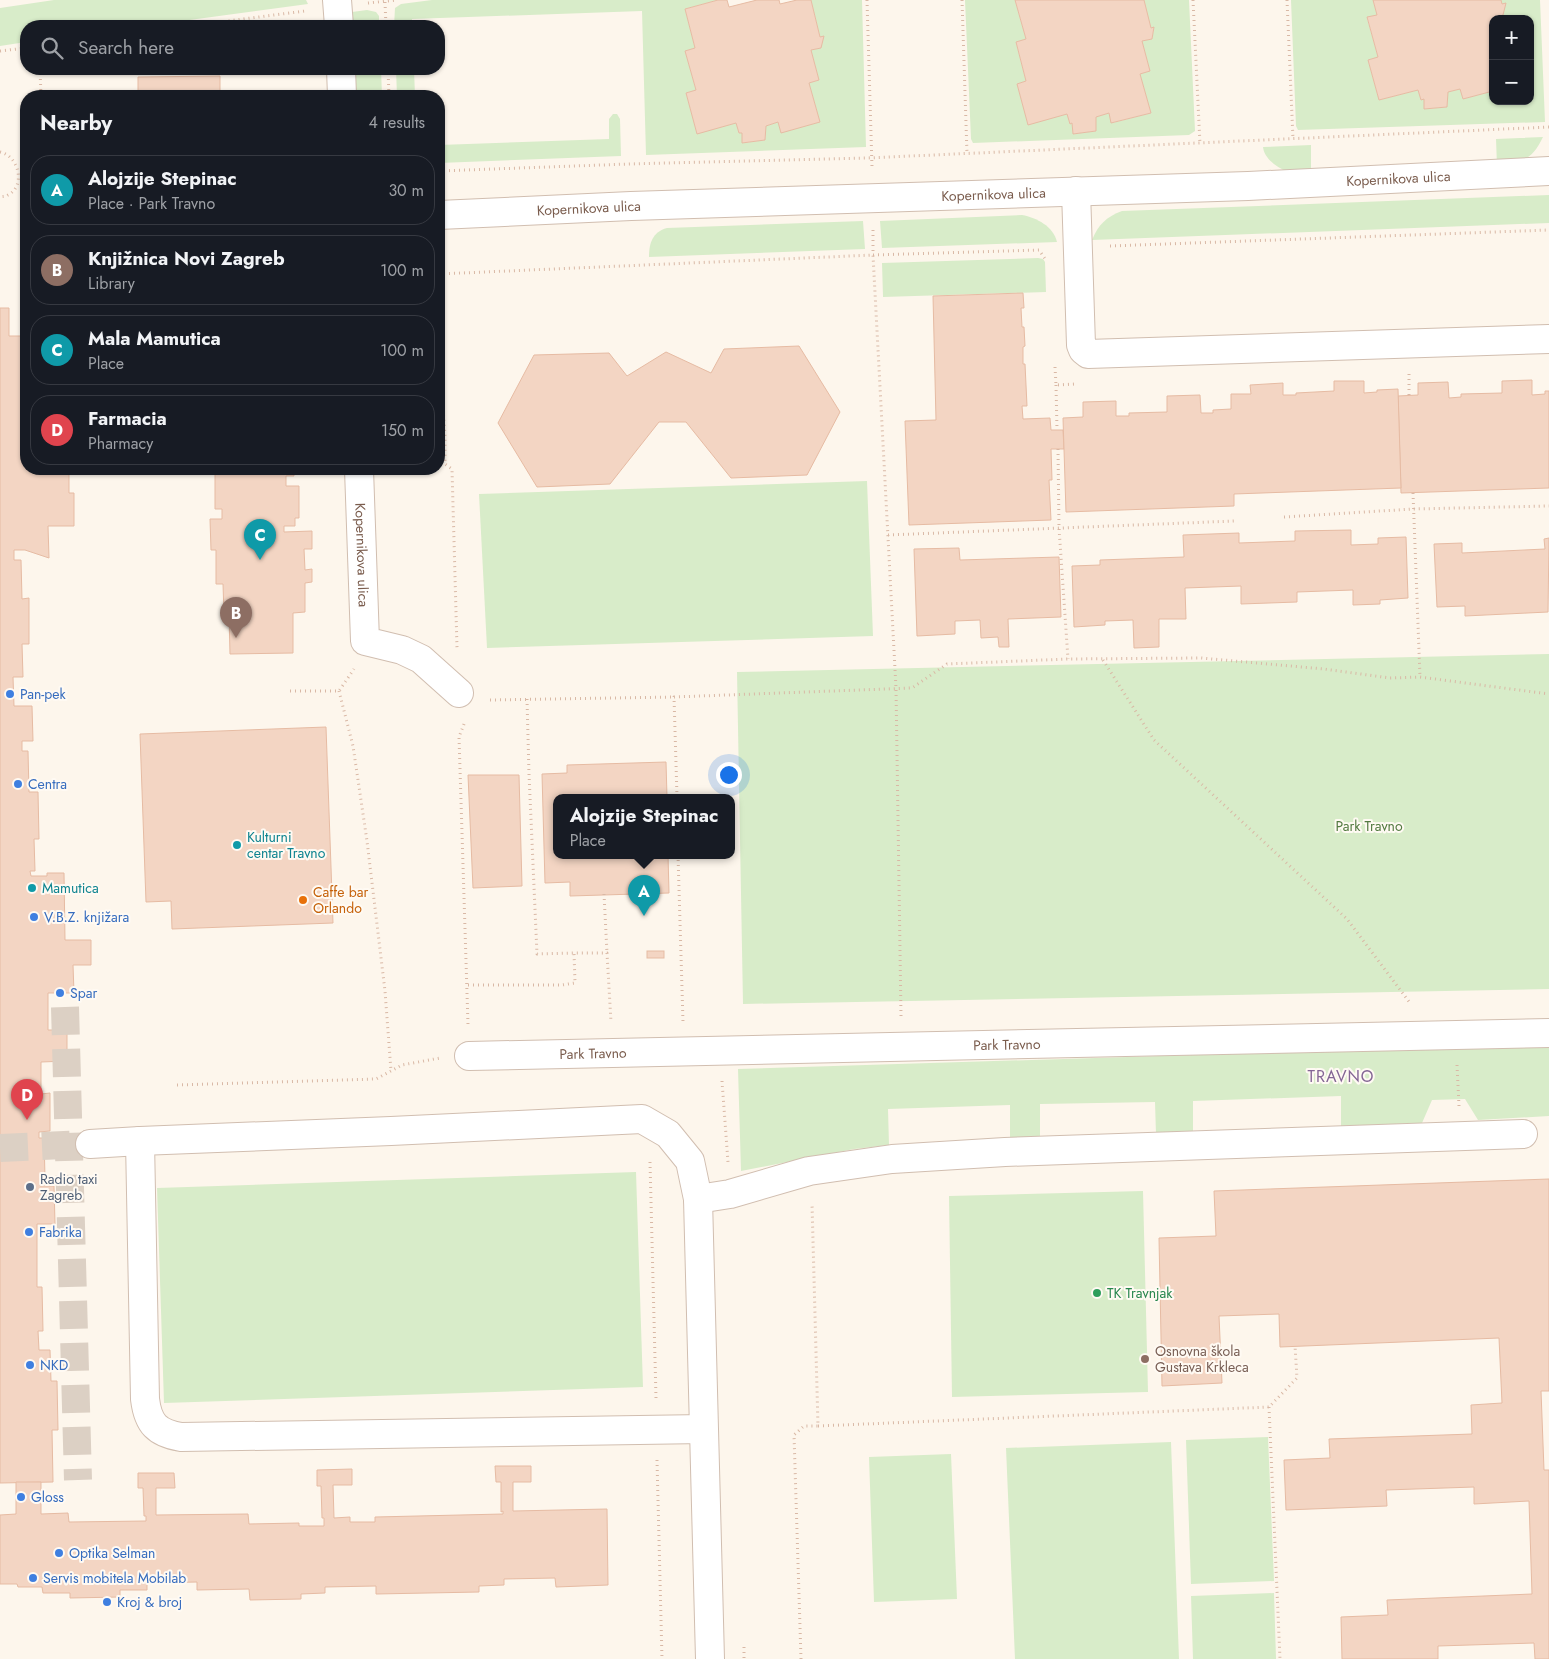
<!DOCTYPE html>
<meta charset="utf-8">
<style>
:root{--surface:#171b24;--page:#242831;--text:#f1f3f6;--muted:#9ea1a6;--line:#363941;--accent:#e76f51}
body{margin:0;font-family:Jost,sans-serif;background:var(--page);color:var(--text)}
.controls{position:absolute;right:15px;top:15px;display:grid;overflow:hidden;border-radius:10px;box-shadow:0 1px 4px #0004}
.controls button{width:45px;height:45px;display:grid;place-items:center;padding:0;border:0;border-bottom:1px solid var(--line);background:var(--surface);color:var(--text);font:25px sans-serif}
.you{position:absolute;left:728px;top:774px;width:18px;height:18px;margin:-12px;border:4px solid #fff;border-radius:50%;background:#1a73e8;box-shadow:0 0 0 8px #1a73e833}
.badge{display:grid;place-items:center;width:32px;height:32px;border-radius:50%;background:var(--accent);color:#fff;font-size:16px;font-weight:700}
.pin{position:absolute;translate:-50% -41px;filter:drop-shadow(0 1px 2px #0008)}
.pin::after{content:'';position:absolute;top:26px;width:18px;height:15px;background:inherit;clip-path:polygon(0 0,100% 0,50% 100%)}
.popup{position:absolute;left:553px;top:794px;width:182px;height:65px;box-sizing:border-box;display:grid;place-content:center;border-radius:10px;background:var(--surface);filter:drop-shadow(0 1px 4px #0005);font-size:16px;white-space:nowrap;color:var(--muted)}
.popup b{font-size:19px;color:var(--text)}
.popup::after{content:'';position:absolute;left:50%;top:100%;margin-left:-10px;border:10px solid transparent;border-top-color:var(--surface)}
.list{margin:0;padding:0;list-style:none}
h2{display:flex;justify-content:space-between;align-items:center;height:65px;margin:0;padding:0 20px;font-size:21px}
h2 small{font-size:16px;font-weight:400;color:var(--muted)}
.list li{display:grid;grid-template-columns:32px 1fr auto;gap:15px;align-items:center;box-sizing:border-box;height:70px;margin:0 10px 10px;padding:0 10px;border:1px solid var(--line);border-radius:20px}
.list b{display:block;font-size:19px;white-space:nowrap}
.list p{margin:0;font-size:16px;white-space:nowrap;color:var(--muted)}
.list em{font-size:16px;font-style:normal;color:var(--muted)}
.icon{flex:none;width:28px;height:28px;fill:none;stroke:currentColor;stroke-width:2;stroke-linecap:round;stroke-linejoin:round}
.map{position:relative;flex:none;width:1549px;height:1659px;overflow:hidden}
.search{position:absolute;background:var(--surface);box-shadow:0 1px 4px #0004;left:20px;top:20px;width:425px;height:55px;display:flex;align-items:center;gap:12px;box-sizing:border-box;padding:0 18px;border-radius:20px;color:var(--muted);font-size:19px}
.panel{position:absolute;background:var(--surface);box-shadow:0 1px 4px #0004;left:20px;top:90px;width:425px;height:385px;border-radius:20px}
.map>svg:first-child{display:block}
</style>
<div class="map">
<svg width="1549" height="1659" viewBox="0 0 1549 1659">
<rect width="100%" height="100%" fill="#fdf6ec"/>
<g fill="#d8ecc9">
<path d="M54,0H306L308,4L145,26H26V42L0,46V8Z"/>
<path d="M432,0H718L685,9L695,48L685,51L696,90L686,93L697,133L736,123L739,133H742L743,143L765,140L766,126L778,122L781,132L820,122L809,83L819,80L811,50L821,48L820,37L811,0H862L866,147L646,155L642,11L412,19V26H394L395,8L401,4Z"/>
<path d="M965,0H1015L1026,39L1016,42L1026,81L1017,84L1028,124L1067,114L1070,124L1072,123L1073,134L1096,131V117L1109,113L1112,123L1151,113L1140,74L1150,71L1142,41L1152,39L1154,28H1151L1144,0H1189L1195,131L1189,135L973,143L971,139Z"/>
<path d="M1291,0H1373L1377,15L1367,18L1378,57L1368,60L1379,100L1418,90L1421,100L1424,99L1425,109L1447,107L1448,92L1460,89L1463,99L1493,91V101H1530V19H1494L1493,17L1506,3L1502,4L1501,0H1540L1545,122L1298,130L1296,126Z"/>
<path d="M367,10L376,12L379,16V26H351L352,12Z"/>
<path d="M353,69H381L382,96H354Z"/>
<path d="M396,69H414L415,96H397Z"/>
<path d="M613,114H617L620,119L621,156L439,163V145L609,139V119Z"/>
<path d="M1543,137C1531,162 1522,161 1497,166L1496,139Z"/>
<path d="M1311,145V174C1304,173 1294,174 1287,171C1277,168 1264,158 1263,147Z"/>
<path d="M1549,195V223L1092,240C1098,225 1106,217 1122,211Z"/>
<path d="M1022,215C1037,218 1053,226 1057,242L882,248L880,221Z"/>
<path d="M863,221L865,249L649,257C649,244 652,232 667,228Z"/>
<path d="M1038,258L1043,259L1045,262L1046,292L883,297L882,263Z"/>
<path d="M867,481L873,636L487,648L479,494Z"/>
<path d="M1549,654V989L743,1004L737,672Z"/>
<path d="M1549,1044V1116L1478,1120L1465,1099L1432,1100L1422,1123L1341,1126V1096L1193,1101V1133L1156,1134L1155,1102L1040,1104V1138L1010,1139V1105L888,1109L889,1145L854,1149L741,1171L738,1069Z"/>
<path d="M636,1172L643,1387L164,1403L157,1188Z"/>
<path d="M1143,1191L1148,1392L952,1397L949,1196Z"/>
<path d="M1268,1437L1274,1581L1191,1584L1186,1440Z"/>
<path d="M1171,1442L1179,1659H1015L1006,1448Z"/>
<path d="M951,1454L957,1599L874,1602L869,1457Z"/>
<path d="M1274,1593L1276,1659H1193L1191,1596Z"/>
</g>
<g fill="#f3d5c3" stroke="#e6bba3">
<path d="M718,0H727L729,7L757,0H779L780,4L797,0H811L820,37L824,36L821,48L811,50L819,80L809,83L820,122L781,133L778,122L766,126L765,140L742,143V133H739L736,123L697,134L686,93L696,90L685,51L695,48L685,9Z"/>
<path d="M1015,0H1144L1151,28L1154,27L1152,39L1142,41L1150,71L1140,74L1151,113L1111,123L1109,113L1096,117V131L1073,134L1072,123L1070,124L1067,114L1028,125L1017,84L1026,81L1016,42L1026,39Z"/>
<path d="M1373,0H1501L1502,4L1506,3L1503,15L1493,19V49L1491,50L1493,91L1463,99L1460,89L1448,92L1447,107L1424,109V99L1421,100L1418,90L1379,100L1368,60L1378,57L1367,17L1377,15Z"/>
<path d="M220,76V96H138V77Z"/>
<path d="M1023,293L1024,308H1021L1022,327H1024L1025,346L1023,347V364H1025L1027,406H1022L1023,419L1050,418L1051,430H1063L1064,449H1051L1052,480H1049L1051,520L909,525L905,421L936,420L933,296Z"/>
<path d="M0,308H9V336H26V469H69V493H74V526H48L49,558L25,550H14V560H21L22,599L29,598V644H22L23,677H13L14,706H32L33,741H22V751H28L29,792H38L39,839H34L35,871H30L31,876H47V873H64L65,940H91V965H73L74,993H48V1030H67V1061L41,1062V1094L50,1093V1131L39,1132V1138H44L45,1178H40V1186H54L55,1224H37V1287H42L43,1331H38L39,1350H50L51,1381H57L58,1430H52L53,1482L0,1483Z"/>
<path d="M799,346L840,412L807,475L731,478L686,422H659L610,484L537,487L498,423L534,355L609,353L627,376L666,352L711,373L724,349Z"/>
<path d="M1532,380V395L1545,394V391H1549V488L1401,493L1398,396L1418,395V383L1448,382L1449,398L1461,397V394L1502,393V381Z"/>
<path d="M1334,381H1364V393L1377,392V390L1398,389L1401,488L1234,494V506L1066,512L1063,418L1083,417V402L1116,401V416H1129V413L1167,412V396L1200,395L1201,413H1213V410L1231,409V394H1251L1250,385L1283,383V395H1296V393L1334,391Z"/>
<path d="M215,469H293L294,476H286V486H299V518H295V526H284V532L312,531V549H304L305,570L312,569V582L305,583V612L293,613V653L230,654L229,614H224L223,584H216V550H211L210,519H222V509H215Z"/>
<path d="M1351,530V545L1378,544V538L1406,537L1408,598L1380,600V604L1353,605V590L1297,592V602L1241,604V586L1185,588L1186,619H1159V647L1134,648L1133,620L1105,621V625L1074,627L1072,566L1100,565V560L1184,557L1183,535L1239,533V543L1295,541V531Z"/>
<path d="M1549,538L1548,612L1465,616V606L1437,607L1434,544L1462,543V553L1545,549L1544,539Z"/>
<path d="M959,548L960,560L1059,557L1061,617L1008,619L1009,647H999L998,637L981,638L980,620L955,621V634L917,636L914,549Z"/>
<path d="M326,727L333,923L172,929L171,901L146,902L140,734Z"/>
<path d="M666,762L667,797H556V855H668L669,893L570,896V882L545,883L542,774L567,773V765Z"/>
<path d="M468,775H519L522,886L473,888Z"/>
<rect x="647" y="951" width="17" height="7"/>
<path d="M1549,1179V1391H1541L1544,1470H1549V1659H1535L1534,1643L1438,1646V1659H1342L1341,1617L1388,1615L1387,1600L1532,1594L1529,1501L1474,1504V1487L1386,1490L1387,1506L1286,1510L1284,1460L1330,1458L1329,1439L1472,1434L1471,1405L1502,1403L1499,1338L1280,1347L1279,1314L1219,1316L1222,1383L1162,1386L1159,1238L1216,1236L1214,1191Z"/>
<path d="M495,1466H531V1482H513V1511L607,1509L608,1585L556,1587L555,1578L504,1579V1585L479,1586V1592L376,1594V1586L325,1587V1593L301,1594V1599L250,1600L249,1589L197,1590V1582L147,1583V1590H120V1597L70,1598V1593H43L42,1587H18L17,1584H0V1515L16,1514V1482H41V1514L68,1513L69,1522L146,1521V1516H144L143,1488H138V1473H174L175,1488H156V1515L248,1514L249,1524L299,1523V1526H324V1518H322L321,1486H317V1470L352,1469V1485H333L334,1518L350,1517V1522H375V1517L503,1514V1511L501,1512V1482H496Z"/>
</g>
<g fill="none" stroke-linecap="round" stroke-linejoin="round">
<g stroke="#dcd0c4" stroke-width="28" stroke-dasharray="28 14" stroke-linecap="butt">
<path d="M65,1007L78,1480"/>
<path d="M0,1148L86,1144"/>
</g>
<g stroke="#d1beb0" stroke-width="30">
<g id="minor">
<path d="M337,0L339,26"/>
<path d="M341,69L342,96"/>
<path d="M1076,191L1081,345L1083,350L1088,354L1549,339"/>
<path id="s1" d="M439,215L631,206L1248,186L1549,171"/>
<path id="s2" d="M359,469L365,641L402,650L421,659L459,693"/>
<path id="s3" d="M469,1056L1549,1033"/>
<path d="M90,1144L140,1141"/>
<path d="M698,1199L730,1194L809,1171L892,1159L1005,1152L1523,1134"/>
<path d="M704,1429L181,1437C157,1433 148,1424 145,1399L140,1141L391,1131L642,1119L668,1134L690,1161L698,1199L710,1659"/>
</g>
</g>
<g stroke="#d9b8a5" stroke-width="3" stroke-dasharray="1 4" stroke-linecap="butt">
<path d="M867,0L872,167"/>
<path d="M962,0L967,154"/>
<path d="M1193,0L1200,144"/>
<path d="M1287,0L1293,139"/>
<path d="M385,2L386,26"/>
<path d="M368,3L397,0"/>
<path d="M189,26L305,11"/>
<path d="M0,51L26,48"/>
<path d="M40,69L41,96"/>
<path d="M388,69L389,96"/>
<path d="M0,152C19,156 26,186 8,195C6,197 3,196 0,197"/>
<path d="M439,171L629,164L867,158L1549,127"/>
<path d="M873,230V255L1039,250L1046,260"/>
<path d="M1110,246L1549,230"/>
<path d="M439,274L873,255L896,688L901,1016"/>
<path d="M439,350L445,436V464L452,469L457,648"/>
<path d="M1055,367L1056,385L1076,384"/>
<path d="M1409,374V396"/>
<path d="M1056,385L1057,430"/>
<path d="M1058,449L1059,528L1068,659"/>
<path d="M1413,493L1420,677"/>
<path d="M1284,517L1413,509L1549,506"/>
<path d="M888,535L1234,521"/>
<path d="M1103,660L1154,740L1347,919L1410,1003"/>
<path d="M290,691H339L354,669"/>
<path d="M339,691L353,746L367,841L385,991L391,1071"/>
<path d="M527,699L529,774L537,954L574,953"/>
<path d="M490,700L674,697"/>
<path d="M464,724L459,737L468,1025"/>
<path d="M677,797L674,697L912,688L947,664L1068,659L1201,658L1324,669L1390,678L1420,677L1549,694"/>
<path d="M678,855L683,1022"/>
<path d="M604,894L607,953"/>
<path d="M468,985H562L575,983L574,953H607L611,1022"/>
<path d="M1457,1065L1459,1106"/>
<path d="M722,1081L728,1162"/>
<path d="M177,1085L376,1079L402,1065L440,1058"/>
<path d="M650,1162L656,1398"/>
<path d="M1269,1407L1280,1659"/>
<path d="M818,1426L1269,1407L1297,1378L1295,1346"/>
<path d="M657,1460L662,1659"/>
<path d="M744,1647V1659"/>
<path d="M801,1659L794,1435L804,1426H818L812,1203"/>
</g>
<use href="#minor" stroke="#fff" stroke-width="28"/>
</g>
<g fill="#3f7fe0" stroke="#fffaf3" stroke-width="2">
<circle cx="10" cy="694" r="5"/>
<circle cx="18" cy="784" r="5"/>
<circle cx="34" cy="917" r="5"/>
<circle cx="60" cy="993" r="5"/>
<circle cx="29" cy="1232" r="5"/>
<circle cx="30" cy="1365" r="5"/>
<circle cx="21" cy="1497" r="5"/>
<circle cx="59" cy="1553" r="5"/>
<circle cx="33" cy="1578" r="5"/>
<circle cx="107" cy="1602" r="5"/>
</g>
<g fill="#0f9aa8" stroke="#fffaf3" stroke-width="2">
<circle cx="237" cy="845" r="5"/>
<circle cx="32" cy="888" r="5"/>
</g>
<circle fill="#e8710a" stroke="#fffaf3" stroke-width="2" cx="303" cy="900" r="5"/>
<circle fill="#5c6f8a" stroke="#fffaf3" stroke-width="2" cx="30" cy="1187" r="5"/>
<circle fill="#2e9e5b" stroke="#fffaf3" stroke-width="2" cx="1097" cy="1293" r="5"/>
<circle fill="#8d6e63" stroke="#fffaf3" stroke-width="2" cx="1145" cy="1359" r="5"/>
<g text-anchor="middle" stroke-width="4" stroke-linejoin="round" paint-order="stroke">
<g font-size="14" fill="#7a5c4d" stroke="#fffaf3">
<text dy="5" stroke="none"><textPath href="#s1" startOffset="960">Kopernikova ulica</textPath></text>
<text dy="5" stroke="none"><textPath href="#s1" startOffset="555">Kopernikova ulica</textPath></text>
<text dy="5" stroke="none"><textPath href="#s1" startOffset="150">Kopernikova ulica</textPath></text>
<text dy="5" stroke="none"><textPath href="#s2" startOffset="86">Kopernikova ulica</textPath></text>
<text dy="5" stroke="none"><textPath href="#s3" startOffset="538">Park Travno</textPath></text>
<text dy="5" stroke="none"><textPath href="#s3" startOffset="124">Park Travno</textPath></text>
</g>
<g font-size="14" fill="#366cbe" stroke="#fffaf3" text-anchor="start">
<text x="20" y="699">Pan-pek</text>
<text x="28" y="789">Centra</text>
<text x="44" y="922">V.B.Z. knjižara</text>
<text x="70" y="998">Spar</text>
<text x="39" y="1237">Fabrika</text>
<text x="40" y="1370">NKD</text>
<text x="31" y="1502">Gloss</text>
<text x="69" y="1558">Optika Selman</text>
<text x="43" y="1583">Servis mobitela Mobilab</text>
<text x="117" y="1607">Kroj &amp; broj</text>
</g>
<g font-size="14" fill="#537a41" stroke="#fffaf3">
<text x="1369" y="831">Park Travno</text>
</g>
<g font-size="14" fill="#0d838f" stroke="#fffaf3" text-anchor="start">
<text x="247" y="842">Kulturni<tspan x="247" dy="16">centar Travno</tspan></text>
<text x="42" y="893">Mamutica</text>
</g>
<g font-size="14" fill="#c56008" stroke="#fffaf3" text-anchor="start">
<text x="313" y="897">Caffe bar<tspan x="313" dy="16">Orlando</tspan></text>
</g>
<g font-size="14" fill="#4e5e75" stroke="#fffaf3" text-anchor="start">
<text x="40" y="1184">Radio taxi<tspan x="40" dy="16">Zagreb</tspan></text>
</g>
<g font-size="14" fill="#27864d" stroke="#fffaf3" text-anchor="start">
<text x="1107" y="1298">TK Travnjak</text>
</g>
<g font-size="14" fill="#785e54" stroke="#fffaf3" text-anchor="start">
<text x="1155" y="1356">Osnovna škola<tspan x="1155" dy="16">Gustava Krkleca</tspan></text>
</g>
<g font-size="16" letter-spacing="1" fill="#846695" stroke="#fffaf3">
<text x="1341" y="1082">TRAVNO</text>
</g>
</g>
</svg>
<div class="controls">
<button>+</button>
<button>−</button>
</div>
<div class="you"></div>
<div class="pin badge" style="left:644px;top:916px;background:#0f9aa8">A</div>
<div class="popup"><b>Alojzije Stepinac</b>Place</div>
<div class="pin badge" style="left:236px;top:638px;background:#8d6e63">B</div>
<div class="pin badge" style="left:260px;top:560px;background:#0f9aa8">C</div>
<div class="pin badge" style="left:27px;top:1120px;background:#e0444e">D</div>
<div class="search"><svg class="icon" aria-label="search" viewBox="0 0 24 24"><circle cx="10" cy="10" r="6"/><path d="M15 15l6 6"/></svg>Search here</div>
<section class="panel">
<h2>Nearby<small>4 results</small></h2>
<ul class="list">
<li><span class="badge" style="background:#0f9aa8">A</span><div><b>Alojzije Stepinac</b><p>Place · Park Travno</p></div><em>30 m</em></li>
<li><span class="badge" style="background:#8d6e63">B</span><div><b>Knjižnica Novi Zagreb</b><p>Library</p></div><em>100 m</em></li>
<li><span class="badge" style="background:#0f9aa8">C</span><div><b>Mala Mamutica</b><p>Place</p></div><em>100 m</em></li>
<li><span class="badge" style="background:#e0444e">D</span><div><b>Farmacia</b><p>Pharmacy</p></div><em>150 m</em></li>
</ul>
</section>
</div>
